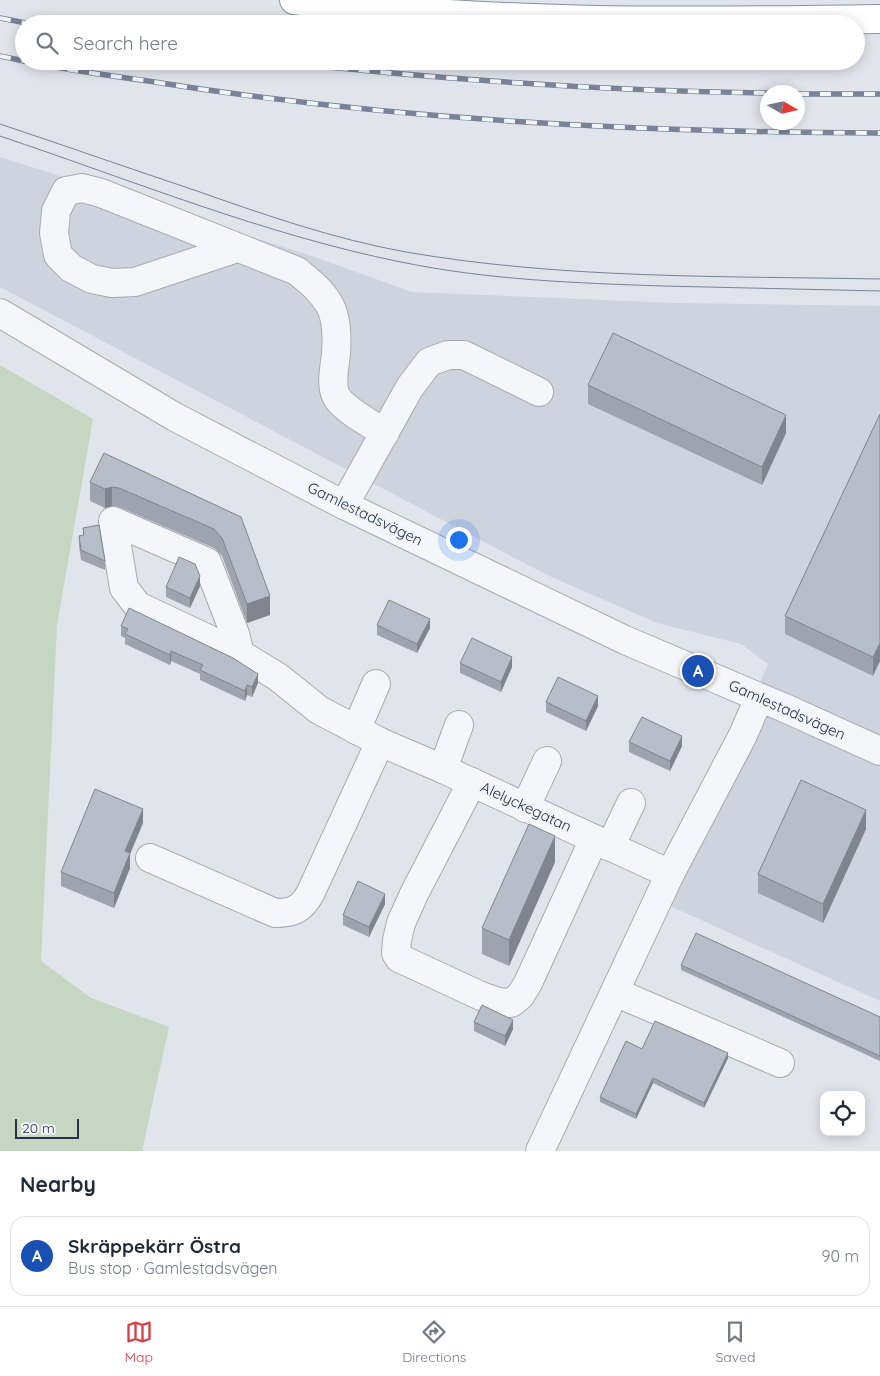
<!DOCTYPE html>
<meta charset="utf-8">
<style>
:root{--surface:#fff;--page:#f6f6f7;--text:#1f2937;--muted:#747a83;--line:#e0e1e3;--accent:#da3d47}
body{margin:0;font-family:Quicksand,sans-serif;background:var(--page);color:var(--text)}
.controls{position:absolute;right:15px;bottom:15px;display:grid;overflow:hidden;border-radius:10px;box-shadow:0 2px 12px #0003}
.controls button{width:45px;height:45px;display:grid;place-items:center;padding:0;border:0;border-bottom:1px solid var(--line);background:var(--surface);color:var(--text);font:25px sans-serif}
.compass{position:absolute;left:760px;top:85px;width:45px;height:45px;border-radius:50%;background:var(--surface);box-shadow:0 2px 12px #0003;rotate:99deg}
.scale{position:absolute;left:15px;bottom:12px;width:64px;box-sizing:border-box;padding-left:5px;border:2px solid #283045;border-top:0;font-size:14px;line-height:18px;white-space:nowrap;color:#283045;-webkit-text-stroke:4px #f1f4f8;paint-order:stroke}
.you{position:absolute;left:458px;top:539px;width:18px;height:18px;margin:-12px;border:4px solid #fff;border-radius:50%;background:#1a73e8;box-shadow:0 0 0 8px #1a73e833}
.badge{display:grid;place-items:center;width:32px;height:32px;border-radius:50%;background:var(--accent);color:#fff;font-size:16px;font-weight:700}
.pin{position:absolute;translate:-50% -50%;border:2px solid #fff;box-shadow:0 1px 5px #0006}
.list{margin:0;padding:0;list-style:none}
h2{display:flex;justify-content:space-between;align-items:center;height:65px;margin:0;padding:0 20px;font-size:21px}
h2 small{font-size:16px;font-weight:400;color:var(--muted)}
.list li{display:grid;grid-template-columns:32px 1fr auto;gap:15px;align-items:center;box-sizing:border-box;height:80px;margin:0 10px 10px;padding:0 10px;border:1px solid var(--line);border-radius:15px}
.list b{display:block;font-size:19px;white-space:nowrap}
.list p{margin:0;font-size:16px;white-space:nowrap;color:var(--muted)}
.list em{font-size:16px;font-style:normal;color:var(--muted)}
.icon{flex:none;width:28px;height:28px;fill:none;stroke:currentColor;stroke-width:2;stroke-linecap:round;stroke-linejoin:round}
.map{position:relative;flex:none;width:880px;height:1151px;overflow:hidden}
.search{position:absolute;background:var(--surface);box-shadow:0 2px 12px #0003;left:15px;right:15px;top:15px;height:55px;display:flex;align-items:center;gap:12px;box-sizing:border-box;padding:0 18px;border-radius:28px;color:var(--muted);font-size:19px}
.sheet{height:155px;background:var(--surface)}
nav{display:flex;justify-content:space-around;align-items:center;box-sizing:border-box;height:70px;border-top:1px solid var(--line);background:var(--surface);font-size:14px;color:var(--muted)}
nav a{display:grid;justify-items:center;gap:2px}
nav .on{color:var(--accent)}
.map>svg:first-child{display:block}
</style>
<div class="map">
<svg width="880" height="1151" viewBox="0 0 880 1151">
<rect width="100%" height="100%" fill="#e1e4eb"/>
<path fill="#cfd3dd" d="M0,157L309,255L412,292L676,303L880,306V1001L666,904L768,664L741,644L657,623L547,575L0,287Z"/>
<path fill="#c5d6c2" d="M0,365L93,419L57,625L41,961L91,998L169,1027L142,1151H0Z"/>
<g fill="none" stroke-linecap="round" stroke-linejoin="round">
<g stroke="#a6aab6" stroke-width="30">
<g id="minor">
<path d="M237,248L135,282L112,283L92,279L71,268L58,255L54,233L56,211L66,191L82,188L101,193L297,271C309,281 321,290 329,304C337,317 337,339 336,353C335,367 329,387 338,399C349,413 370,423 385,433"/>
<path d="M0,313L175,417L344,505L625,640L787,709L880,751"/>
<path d="M344,505L410,387L429,362L448,355H464L539,392"/>
<path d="M113,521L207,562L235,634L240,654L138,606L124,588Z"/>
<path d="M240,654L278,677L319,710L380,742L443,769L670,874"/>
<path d="M356,730L376,684"/>
<path d="M443,769L459,725"/>
<path d="M472,782L414,894L401,923L397,940L396,953L399,958L481,996L498,1002L511,1003L520,996L528,983L594,839"/>
<path d="M525,808L547,761"/>
<path d="M610,847L631,803"/>
<path d="M150,858L275,913C294,913 302,909 311,892L380,742"/>
<path d="M615,992L780,1063"/>
<path d="M540,1151L670,874L743,735L759,698"/>
</g>
</g>
<g stroke="#8790a3" stroke-width="30">
<path id="highway" d="M294,0C488,24 684,22 880,19"/>
</g>
<use href="#minor" stroke="#f5f6f9" stroke-width="28"/>
<use href="#highway" stroke="#fff" stroke-width="28"/>
<g stroke="#798296" stroke-width="1">
<path d="M0,124C66,146 131,169 197,191C265,215 334,239 406,252C562,279 722,276 880,279"/>
<path d="M0,136C131,180 266,235 401,262C488,280 575,283 663,286C735,288 808,289 880,291"/>
</g>
<g stroke="#798296" stroke-width="5.5">
<g id="rail">
<path d="M0,18L31,24"/>
<path d="M0,56L24,61"/>
<path d="M24,61C65,70 107,75 148,81C391,120 634,132 880,133"/>
<path d="M271,61C436,79 601,91 768,93"/>
<path d="M798,94H880"/>
</g>
</g>
<use href="#rail" stroke="#f1f4f8" stroke-width="4" stroke-dasharray="11" stroke-linecap="butt"/>
</g>
<g fill="#9ea3ae">
<path d="M588,385L786,433L762,485L588,404Z"/>
<path d="M880,414L873,676L785,634V616Z"/>
<path d="M104,453L241,517L270,615L247,623L222,556L214,548L119,507L112,506L105,508L90,501V482Z"/>
<path d="M83,528L105,561V570L81,560L79,546V536L83,535Z"/>
<path d="M200,586L190,608L166,597V587Z"/>
<path d="M377,625L430,628L417,653L377,635Z"/>
<path d="M121,626L258,683L252,697L247,695L245,701L200,680V674L171,661L170,665L125,644V638L121,636Z"/>
<path d="M460,663L512,667L501,692L460,673Z"/>
<path d="M546,702L598,706L586,731L546,712Z"/>
<path d="M629,742L682,746L670,771L629,752Z"/>
<path d="M143,823L130,854V868L114,908L61,886V872Z"/>
<path d="M866,829L823,923L758,893V874Z"/>
<path d="M555,862L509,966L482,954V928Z"/>
<path d="M385,904L369,937L343,925V915Z"/>
<path d="M681,965L880,1017V1061L681,970Z"/>
<path d="M474,1022L513,1029L505,1046L474,1031Z"/>
<path d="M642,1049L728,1058L704,1108L653,1083L636,1119L600,1102V1097Z"/>
</g>
<g fill="#81848d">
<path d="M786,415V433L762,485V467Z"/>
<path d="M112,487V506L105,508V489Z"/>
<path d="M200,576V586L190,608V598Z"/>
<path d="M270,596V615L247,623V604Z"/>
<path d="M430,619V628L417,653V644Z"/>
<path d="M880,643V661L873,676V657Z"/>
<path d="M171,651V661L170,665V655Z"/>
<path d="M512,657V667L501,692V682Z"/>
<path d="M258,674V683L252,697V687Z"/>
<path d="M247,685V695L245,701V691Z"/>
<path d="M598,696V706L586,731V721Z"/>
<path d="M682,736V746L670,771V761Z"/>
<path d="M143,809V823L130,854V868L114,908V893L125,851Z"/>
<path d="M866,810V829L823,923V904Z"/>
<path d="M555,836V862L509,966V940Z"/>
<path d="M385,894V904L369,937V927Z"/>
<path d="M513,1020V1029L505,1046V1036Z"/>
<path d="M728,1053V1058L704,1108V1103Z"/>
<path d="M653,1078V1083L636,1119V1114Z"/>
</g>
<g fill="#b8bdca" stroke="#81848d">
<path d="M613,333L786,415L762,467L588,385Z"/>
<path d="M880,414V643L873,657L785,616Z"/>
<path d="M104,453L241,517L270,596L247,604L222,538L214,529L119,488L112,487L105,489L90,482Z"/>
<path d="M99,525L105,561L81,550L79,536L84,535L83,528Z"/>
<path d="M179,557L195,564L200,576L190,598L166,587Z"/>
<path d="M389,600L430,619L417,644L377,625Z"/>
<path d="M129,608L233,658L258,674L252,687L247,685L245,691L200,670L203,665L171,651L170,655L125,634L128,629L121,626Z"/>
<path d="M472,638L512,657L501,682L460,663Z"/>
<path d="M558,677L598,696L586,721L546,702Z"/>
<path d="M642,717L682,736L670,761L629,742Z"/>
<path d="M801,780L866,810L823,904L758,874Z"/>
<path d="M95,789L143,809L125,851L130,853L114,893L61,872Z"/>
<path d="M529,824L555,836L509,940L482,928Z"/>
<path d="M358,881L385,894L369,927L343,915Z"/>
<path d="M696,933L880,1017V1056L681,965Z"/>
<path d="M482,1005L513,1020L505,1036L474,1022Z"/>
<path d="M655,1021L728,1053L704,1103L653,1078L636,1114L600,1097L626,1041L642,1049Z"/>
</g>
<g text-anchor="middle" stroke-width="4" stroke-linejoin="round" paint-order="stroke">
<g font-size="15" fill="#283045" stroke="#f1f4f8">
<text transform="translate(365 514) rotate(26)" y="5">Gamlestadsvägen</text>
<text transform="translate(787 710) rotate(24)" y="5">Gamlestadsvägen</text>
<text transform="translate(526 807) rotate(25)" y="5">Alelyckegatan</text>
</g>
</g>
</svg>
<div class="controls">
<button><svg class="icon" aria-label="locate" viewBox="0 0 24 24"><circle cx="12" cy="12" r="6"/><path d="M12 2v4M12 18v4M2 12h4M18 12h4"/></svg></button>
</div>
<svg class="compass" viewBox="-18 -18 36 36"><path d="M0-13l5 13h-10z" fill="#e53935"/><path d="M0 13l5-13h-10z" fill="#747a83"/></svg>
<div class="scale">20 m</div>
<div class="you"></div>
<div class="pin badge" style="left:698px;top:671px;background:#1a4fb4">A</div>
<div class="search"><svg class="icon" aria-label="search" viewBox="0 0 24 24"><circle cx="10" cy="10" r="6"/><path d="M15 15l6 6"/></svg>Search here</div>
</div>
<section class="sheet">
<h2>Nearby<small></small></h2>
<ul class="list">
<li><span class="badge" style="background:#1a4fb4">A</span><div><b>Skräppekärr Östra</b><p>Bus stop · Gamlestadsvägen</p></div><em>90 m</em></li>
</ul>
</section>
<nav>
<a class="on"><svg class="icon" aria-label="map" viewBox="0 0 24 24"><path d="M3 6l6-2 6 2 6-2v14l-6 2-6-2-6 2zM9 4v14M15 6v14"/></svg>Map</a>
<a><svg class="icon" aria-label="directions" viewBox="0 0 24 24"><path d="M12 3l9 9-9 9-9-9zM9 14v-3h6M13 9l2 2-2 2"/></svg>Directions</a>
<a><svg class="icon" aria-label="saved" viewBox="0 0 24 24"><path d="M7 4h10v16l-5-4-5 4z"/></svg>Saved</a>
</nav>
